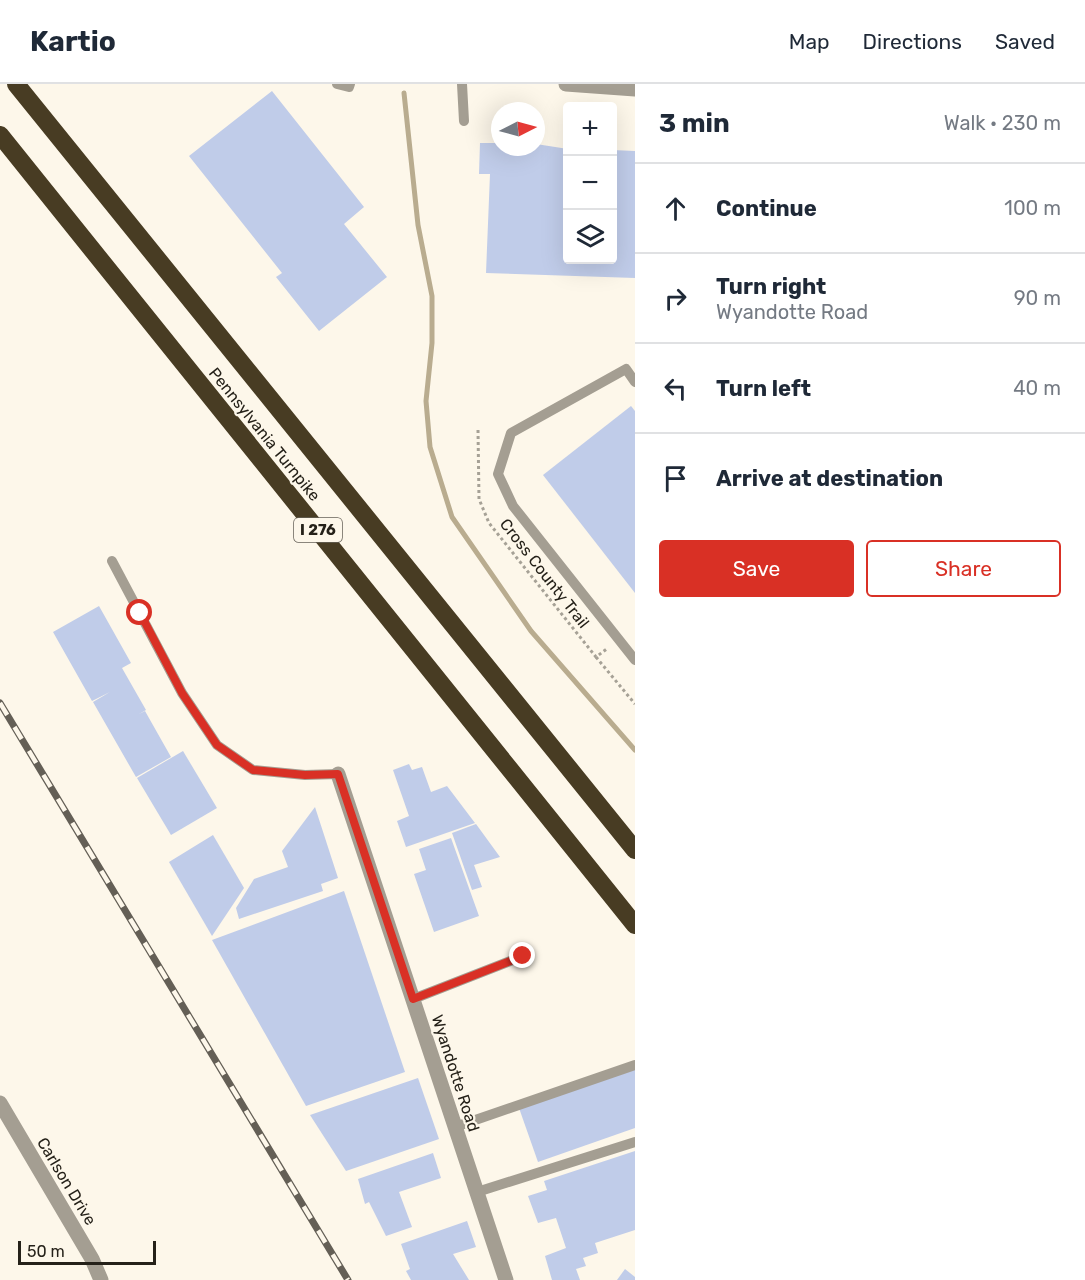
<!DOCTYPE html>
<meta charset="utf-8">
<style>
:root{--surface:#fff;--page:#f2f2f3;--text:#1f2937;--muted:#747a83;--line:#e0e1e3;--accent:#d93025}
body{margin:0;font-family:Rubik,sans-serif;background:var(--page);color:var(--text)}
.controls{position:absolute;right:18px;top:18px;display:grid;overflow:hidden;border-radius:6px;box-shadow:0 6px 24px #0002}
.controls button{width:54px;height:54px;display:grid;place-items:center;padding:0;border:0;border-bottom:2px solid var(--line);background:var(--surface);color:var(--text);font:30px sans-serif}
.compass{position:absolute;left:491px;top:18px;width:54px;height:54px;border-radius:50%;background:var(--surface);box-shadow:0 6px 24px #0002;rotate:84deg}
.scale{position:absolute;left:18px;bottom:15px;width:138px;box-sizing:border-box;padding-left:6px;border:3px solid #252119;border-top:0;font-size:16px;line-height:21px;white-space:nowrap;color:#252119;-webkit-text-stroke:4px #fdf7ea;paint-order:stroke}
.stop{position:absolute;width:18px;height:18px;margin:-14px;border:4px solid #d93025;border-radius:50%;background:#fff}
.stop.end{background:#d93025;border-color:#fff;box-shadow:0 2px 6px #0008}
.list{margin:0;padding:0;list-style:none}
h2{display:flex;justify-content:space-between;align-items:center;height:78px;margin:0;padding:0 24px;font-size:26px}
h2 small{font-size:20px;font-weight:400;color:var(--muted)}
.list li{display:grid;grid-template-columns:39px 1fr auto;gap:18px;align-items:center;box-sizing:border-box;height:90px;padding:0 24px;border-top:2px solid var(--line)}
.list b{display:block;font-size:22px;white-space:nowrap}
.list p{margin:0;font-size:20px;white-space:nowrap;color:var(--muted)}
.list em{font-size:20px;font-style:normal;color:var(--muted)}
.actions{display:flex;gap:12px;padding:18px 24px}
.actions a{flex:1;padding:14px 0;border:2px solid var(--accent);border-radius:6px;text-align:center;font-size:21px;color:var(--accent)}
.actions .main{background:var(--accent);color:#fff}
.icon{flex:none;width:33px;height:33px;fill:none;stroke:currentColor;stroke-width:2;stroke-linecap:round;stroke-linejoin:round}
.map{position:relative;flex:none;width:635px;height:1196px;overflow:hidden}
header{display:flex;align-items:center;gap:36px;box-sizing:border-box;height:84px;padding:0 30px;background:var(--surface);border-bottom:2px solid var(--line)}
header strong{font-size:28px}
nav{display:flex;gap:33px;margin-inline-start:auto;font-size:21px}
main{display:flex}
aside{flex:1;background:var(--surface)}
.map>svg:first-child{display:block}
</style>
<header>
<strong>Kartio</strong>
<nav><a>Map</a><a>Directions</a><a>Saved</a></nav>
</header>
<main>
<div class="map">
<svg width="635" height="1196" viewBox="0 0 635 1196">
<rect width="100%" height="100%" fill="#fdf7ea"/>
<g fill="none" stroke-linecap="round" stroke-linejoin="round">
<path stroke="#b9ac8f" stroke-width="5" d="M404,9L418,141L432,212V259L426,317L430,363L452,433L531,547L635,666"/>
</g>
<g fill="#c0cce9">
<path d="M272,7L364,123L344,140L387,193L319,247L276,193L282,189L189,72Z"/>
<path d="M480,59H500V63H536V60L568,65V176H612V66L635,67V194L486,189L490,90H479Z"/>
<path d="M631,322L635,327V509L543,391Z"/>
<path d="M99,522L131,579L122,584L146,626L139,630L145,627L171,673L136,693L93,618L110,608L92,617L53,548Z"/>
<path d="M183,667L217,724L171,751L137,694Z"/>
<path d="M409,680L412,686L422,683L431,708L447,702L475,739L406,763L397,737L409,732L393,686Z"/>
<path d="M315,723L338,794L321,800L323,807L239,835L236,824L254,795L288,783L282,767Z"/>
<path d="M476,740L500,773L474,781L482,803L472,806L452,749Z"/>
<path d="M213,751L244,804L212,852L169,778Z"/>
<path d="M451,754L479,832L434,848L414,790L426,786L419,765Z"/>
<path d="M344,807L405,988L306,1022L212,856Z"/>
<path d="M635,983V1044L538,1078L519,1024Z"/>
<path d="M418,994L439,1055L346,1087L310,1031Z"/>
<path d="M635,1067V1146L595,1159L598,1169L583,1174L586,1182L576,1185L580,1196H552L545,1172L566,1164L556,1134L538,1139L528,1112L547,1106L544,1097Z"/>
<path d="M433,1069L441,1094L399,1108L412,1143L386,1152L369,1118L365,1120L358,1095Z"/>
<path d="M467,1137L476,1163L453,1170L469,1196H411L406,1187L410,1185L401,1160Z"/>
<path d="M625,1185L635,1193V1196H617Z"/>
</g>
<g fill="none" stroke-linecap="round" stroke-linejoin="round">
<g stroke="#a6a196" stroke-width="3" stroke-dasharray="3 3" stroke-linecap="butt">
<path d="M478,346L479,415L489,439L596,573L608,564"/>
<path d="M596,573L635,620"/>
</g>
<g stroke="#a49e92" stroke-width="10">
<path d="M337,0L349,3L350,0"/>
<path d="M462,0L464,37"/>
<path d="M635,298L626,285L511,349L498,390L513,422L635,576"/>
<path d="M112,477L182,609L217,661L253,686L305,691L338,690"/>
<path d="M413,915L523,872"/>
<path d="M455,1043L635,981"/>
<path d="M477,1108L635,1058"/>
</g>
<g stroke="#a49e92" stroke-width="15">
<path d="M566,0L635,5"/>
<path d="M338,690L506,1196"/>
<path d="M0,1019L92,1175L101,1196"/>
</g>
<g stroke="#483c23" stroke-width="18">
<path d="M16,0L635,766"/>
<path d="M0,51L635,841"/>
</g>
<g stroke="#645f56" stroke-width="7">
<path id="rail" d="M0,619L348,1196"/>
</g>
<use href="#rail" stroke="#fdf7ea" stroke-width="4.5" stroke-dasharray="14" stroke-linecap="butt"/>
</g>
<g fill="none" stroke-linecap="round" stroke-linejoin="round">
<path stroke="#d93025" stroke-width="8" d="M140,529L182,609L217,661L253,686L305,691L338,690L413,915L523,872"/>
</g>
<g text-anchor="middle" stroke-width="4.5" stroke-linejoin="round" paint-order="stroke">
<rect fill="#fdf7ea" stroke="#666158" stroke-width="1.5" x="294" y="434" width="48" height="24" rx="4.5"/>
<g font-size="15" font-weight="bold" fill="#252119">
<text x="318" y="451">I 276</text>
</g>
<g font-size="16" fill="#252119" stroke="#fdf7ea">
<text transform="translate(265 350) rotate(51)" y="6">Pennsylvania Turnpike</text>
<text transform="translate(545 489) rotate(52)" y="6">Cross County Trail</text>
<text transform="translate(456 989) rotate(72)" y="6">Wyandotte Road</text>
<text transform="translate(67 1097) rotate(59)" y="6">Carlson Drive</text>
</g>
</g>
</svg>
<div class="controls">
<button>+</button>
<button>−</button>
<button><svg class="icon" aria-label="layers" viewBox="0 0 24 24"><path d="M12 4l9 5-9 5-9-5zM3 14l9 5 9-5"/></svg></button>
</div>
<svg class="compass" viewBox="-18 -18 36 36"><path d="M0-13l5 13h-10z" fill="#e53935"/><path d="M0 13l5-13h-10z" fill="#747a83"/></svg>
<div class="scale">50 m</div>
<div class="stop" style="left:140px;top:529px"></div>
<div class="stop end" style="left:523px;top:872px"></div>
</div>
<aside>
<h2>3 min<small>Walk · 230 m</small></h2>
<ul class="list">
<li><svg class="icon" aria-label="ahead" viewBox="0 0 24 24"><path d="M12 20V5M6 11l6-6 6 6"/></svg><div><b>Continue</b></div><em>100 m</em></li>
<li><svg class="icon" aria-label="right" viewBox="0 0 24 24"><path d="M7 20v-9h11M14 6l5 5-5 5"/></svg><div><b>Turn right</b><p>Wyandotte Road</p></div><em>90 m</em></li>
<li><svg class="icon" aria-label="left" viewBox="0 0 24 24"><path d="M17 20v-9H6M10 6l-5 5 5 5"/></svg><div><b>Turn left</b></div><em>40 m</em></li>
<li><svg class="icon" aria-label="arrive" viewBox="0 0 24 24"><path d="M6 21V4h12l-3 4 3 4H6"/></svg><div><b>Arrive at destination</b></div></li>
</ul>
<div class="actions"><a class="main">Save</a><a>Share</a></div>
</aside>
</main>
